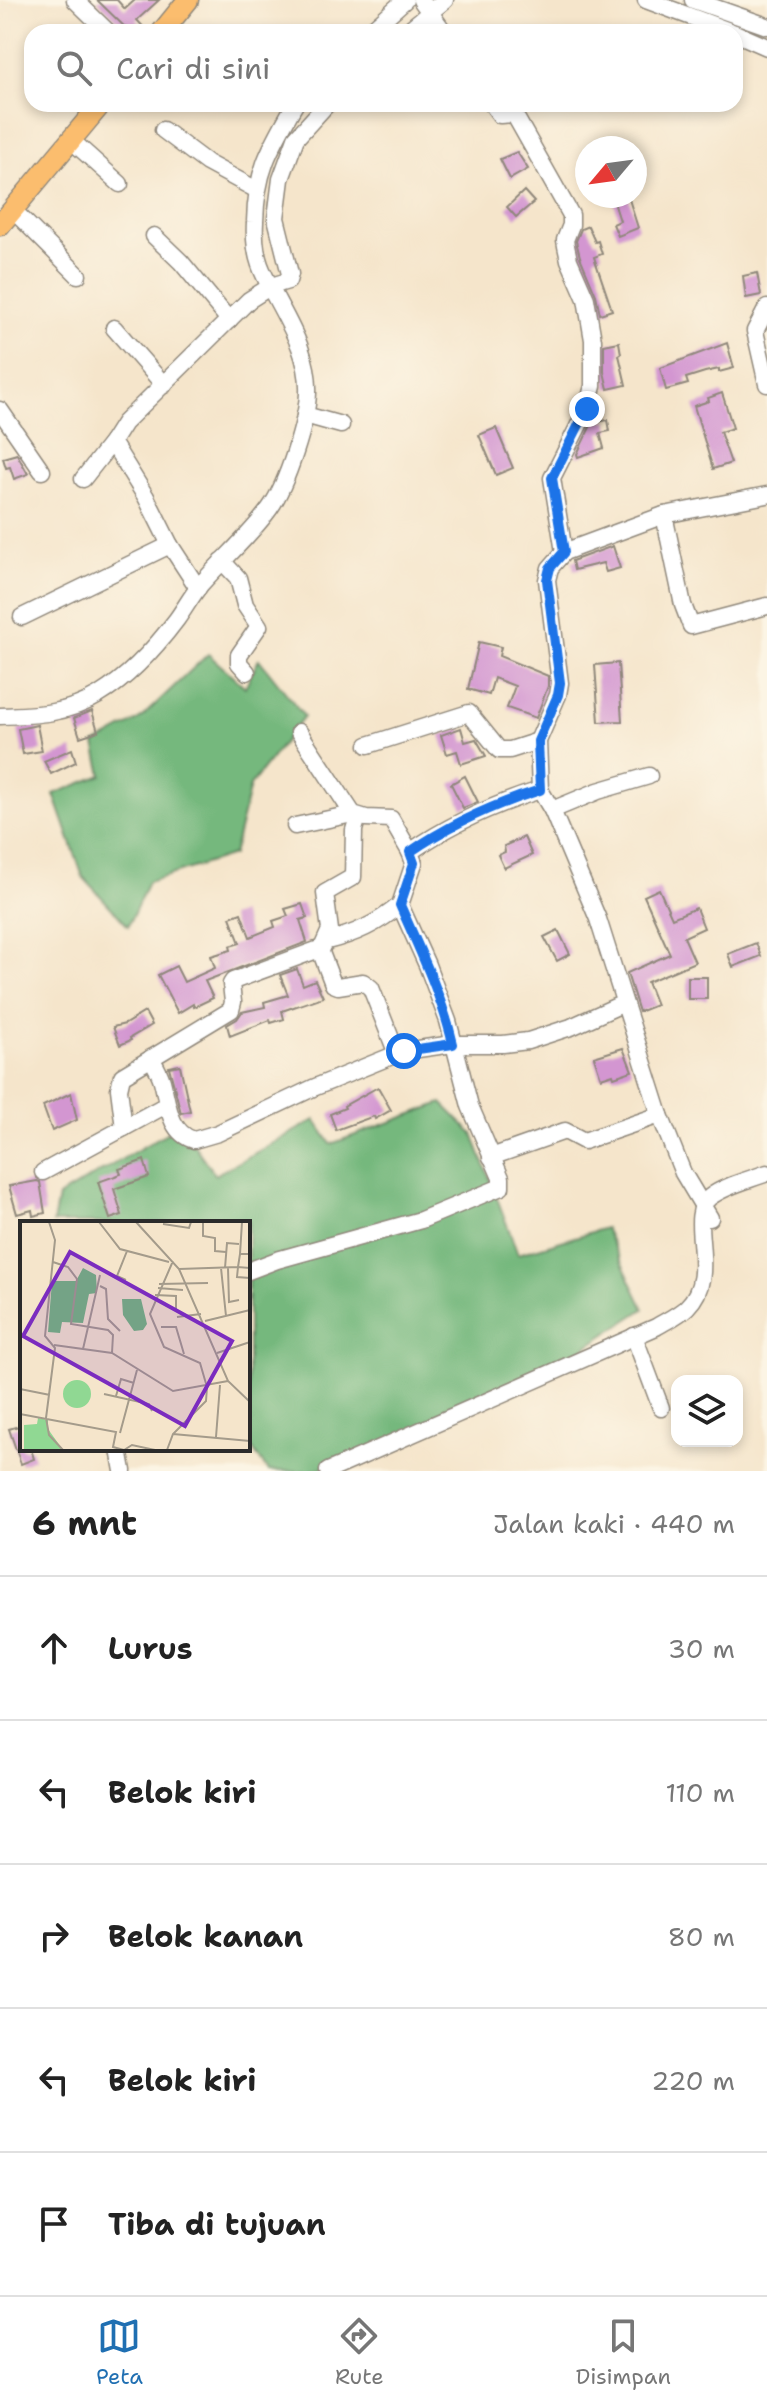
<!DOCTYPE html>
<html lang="id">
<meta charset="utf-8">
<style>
:root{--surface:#fff;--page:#f2f2f2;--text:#222;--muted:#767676;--line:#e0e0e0;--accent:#1f6fb2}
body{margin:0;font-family:"Shantell Sans",sans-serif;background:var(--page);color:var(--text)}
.controls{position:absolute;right:24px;bottom:24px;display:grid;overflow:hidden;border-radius:16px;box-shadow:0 4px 12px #0003}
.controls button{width:72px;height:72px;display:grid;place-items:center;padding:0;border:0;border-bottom:2px solid var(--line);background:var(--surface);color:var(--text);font:40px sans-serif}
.compass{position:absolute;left:575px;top:136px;width:72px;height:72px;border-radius:50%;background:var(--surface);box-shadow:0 4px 12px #0003;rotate:241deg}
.stop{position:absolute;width:24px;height:24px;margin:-18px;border:6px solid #1a73e8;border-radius:50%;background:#fff}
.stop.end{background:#1a73e8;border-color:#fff;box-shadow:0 2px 8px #0008}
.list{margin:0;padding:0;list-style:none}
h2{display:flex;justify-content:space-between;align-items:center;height:104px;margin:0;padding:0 32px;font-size:34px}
h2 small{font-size:26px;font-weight:400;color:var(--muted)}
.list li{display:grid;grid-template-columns:52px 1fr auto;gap:24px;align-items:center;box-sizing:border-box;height:144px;padding:0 32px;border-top:2px solid var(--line)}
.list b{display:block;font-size:30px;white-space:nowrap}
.list em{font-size:26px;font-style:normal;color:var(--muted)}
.icon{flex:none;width:44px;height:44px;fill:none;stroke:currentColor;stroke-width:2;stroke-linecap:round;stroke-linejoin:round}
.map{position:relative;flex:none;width:767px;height:1471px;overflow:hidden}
.search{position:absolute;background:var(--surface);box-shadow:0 4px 12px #0003;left:24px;right:24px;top:24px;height:88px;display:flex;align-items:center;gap:20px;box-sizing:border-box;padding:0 28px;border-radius:24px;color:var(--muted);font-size:30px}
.sheet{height:824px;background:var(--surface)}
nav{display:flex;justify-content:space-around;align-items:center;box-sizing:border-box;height:112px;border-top:2px solid var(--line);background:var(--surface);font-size:22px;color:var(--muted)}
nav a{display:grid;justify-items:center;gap:4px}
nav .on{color:var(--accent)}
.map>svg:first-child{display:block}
</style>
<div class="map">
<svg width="767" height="1471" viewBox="0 0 767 1471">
<rect width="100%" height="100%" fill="#fcf5e5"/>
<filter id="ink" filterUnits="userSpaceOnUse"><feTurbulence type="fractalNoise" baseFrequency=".0125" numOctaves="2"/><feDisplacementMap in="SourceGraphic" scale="16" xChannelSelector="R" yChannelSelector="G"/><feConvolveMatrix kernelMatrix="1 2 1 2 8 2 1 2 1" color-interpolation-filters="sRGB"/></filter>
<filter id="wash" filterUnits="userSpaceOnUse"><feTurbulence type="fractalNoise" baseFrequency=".006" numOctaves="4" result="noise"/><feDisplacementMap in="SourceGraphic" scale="32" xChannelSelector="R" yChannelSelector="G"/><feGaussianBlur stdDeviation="1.8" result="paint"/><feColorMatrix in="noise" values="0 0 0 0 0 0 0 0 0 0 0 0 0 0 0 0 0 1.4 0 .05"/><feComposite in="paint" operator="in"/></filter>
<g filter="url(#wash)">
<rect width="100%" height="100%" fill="#f5e5cb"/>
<g fill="#74b87d" stroke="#507254" stroke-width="2">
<path d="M208,654L245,687L259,659L304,716L250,786L233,855L148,882L128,926L83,877L54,794L102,775L95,744L140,719Z"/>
<path d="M442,1103L473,1134L518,1254L605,1228L644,1309L546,1373L354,1457L311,1471H268L248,1442V1223H53L58,1197L180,1125L215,1175L315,1120L331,1144Z"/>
</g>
<g id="blocks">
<g fill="#d396d1">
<path d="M97,0H117L125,9L135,0H159L137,20L148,32H130Z"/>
<path d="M517,152L528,169L510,179L500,159Z"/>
<path d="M524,191L534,202L516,217L507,207Z"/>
<path d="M628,196L638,228L618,236L613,224L620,221L613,199Z"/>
<path d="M588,226L595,242L598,241L602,254L594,257L612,310L600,314L596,295L580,257L576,241L581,229Z"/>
<path d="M757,273L761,295L746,298L743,276Z"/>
<path d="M619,342L621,354L619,355L626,385L608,389L604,372V345Z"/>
<path d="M727,343L734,368L719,372V369L705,372L686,378L688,384L666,390L660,368Z"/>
<path d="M722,393L733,428L720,432L731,463L713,469L694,406L709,401L708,398Z"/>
<path d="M608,420L610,431L600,433L604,448L578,457L577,454L592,423Z"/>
<path d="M496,428L513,468L496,475L479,435Z"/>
<path d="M17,454L28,474L14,479L10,467L6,468L3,458Z"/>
<path d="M613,546L620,568L606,572L603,563L574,570L572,561Z"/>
<path d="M479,642L501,647L499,656L548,676V686L536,718L507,708L515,686L494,678L489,695L468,689Z"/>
<path d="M618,663L622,721L599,722L595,665Z"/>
<path d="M92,711L98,731L80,737L74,718Z"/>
<path d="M37,725L42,751L23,754L18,729Z"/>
<path d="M461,728L465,742L476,739L486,756L461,764L457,751L447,754L441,735Z"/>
<path d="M72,749L76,762L51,774L44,761Z"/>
<path d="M465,776L478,802L463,808L451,784Z"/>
<path d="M524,837L532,855L504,868L498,855L505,852L504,846Z"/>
<path d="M659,889L672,918L696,908L704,928L684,937L695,962L647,982L656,1005L639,1012L627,973L670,954L644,896Z"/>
<path d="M302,904L307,918L300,920L307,942L205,981L213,998L194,1007L193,1004L178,1013L158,975L176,966L184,982L215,968L211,956L231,950L230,946L240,943L230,917L241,913L250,937L275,927L273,921L288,916L285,909Z"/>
<path d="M558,930L570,954L557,961L544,937Z"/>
<path d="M756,943L761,956L733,967L728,954Z"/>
<path d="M297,969L303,985L315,980L323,997L282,1011L284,1019L271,1023L270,1020L230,1036L227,1025L237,1019L242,1012L265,1007L264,1002L288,995L280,975Z"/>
<rect x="688" y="977" width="19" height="22"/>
<path d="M145,1012L152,1025L130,1038L131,1040L120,1045L113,1027L125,1024Z"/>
<path d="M623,1048L632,1071L614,1077L613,1074L601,1078L594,1057Z"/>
<path d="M180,1065L190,1111L181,1113L169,1067Z"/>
<path d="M378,1087L391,1110L375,1119L374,1116L336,1130L330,1114L345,1108L344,1106Z"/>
<path d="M71,1093L77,1120L52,1131L43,1106Z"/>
<path d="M144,1160L149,1177L114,1189L122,1215L110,1219L98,1182L121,1174L119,1169Z"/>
<path d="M37,1181L40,1182L45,1213L33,1216L32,1210L17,1214L9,1186Z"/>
<path d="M22,1425V1449H31L34,1459L21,1464L9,1429Z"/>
</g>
</g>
</g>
<g filter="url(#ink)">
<use href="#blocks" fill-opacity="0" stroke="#90887b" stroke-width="2"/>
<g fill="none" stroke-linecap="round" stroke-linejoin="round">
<g stroke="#90887b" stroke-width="19">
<g id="minor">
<path d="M75,0L108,32"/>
<path d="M421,0L444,32"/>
<path d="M646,0L732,32"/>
<path d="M693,0L767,26"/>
<path d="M369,32L405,0"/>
<path d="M406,32L445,0"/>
<path d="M735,33L767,47"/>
<path d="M492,104L500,115L514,114L571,215V225L565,240L566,246L569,260L586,299L593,340V386L587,409L552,478L564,552"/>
<path d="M163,130L207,163L255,189"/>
<path d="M71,140L120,184"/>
<path d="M13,210L78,275"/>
<path d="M154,236L181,262L229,320"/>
<path d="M767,308L755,331L767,384"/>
<path d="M114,328L164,385"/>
<path d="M0,410L42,471"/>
<path d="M305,415L341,425"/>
<path d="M83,479L112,442"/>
<path d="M664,515L683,605L691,626L767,606"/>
<path d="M170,545L146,497L112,442L124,423L249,300L271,286L288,281L290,274L276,218L281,179L296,138L327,104"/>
<path d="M222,561L238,578L245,605L259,626L239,655V663L247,672"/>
<path d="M22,617L170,545L198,588"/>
<path d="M0,716C36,715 68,714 99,695C129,677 156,647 177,619C185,608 192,595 201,584C223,559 251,535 270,508C287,484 307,422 308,393C310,347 279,310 262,270C255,254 254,239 255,222C256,171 270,148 295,104"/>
<path d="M299,732L353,814L366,818L391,819L410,852"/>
<path d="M368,745L469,713L499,750H510L538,741"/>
<path d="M552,810L598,791L649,776"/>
<path d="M295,826L353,814"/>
<path d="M327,941C355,934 377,924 400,905"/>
<path d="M320,950L333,984L338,986L363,982L371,988L397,1054"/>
<path d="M151,1058C155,1065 160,1073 162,1081C168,1103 169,1133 194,1140L218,1133L313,1088L404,1051L453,1044H503L528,1041L571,1027L624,1003"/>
<path d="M124,1128L119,1089L122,1076L231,1010L233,1002L231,984L233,981L322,948L330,930L325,893L353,877L354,830L358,817"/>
<path d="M491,1157L565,1131L584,1141L660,1115"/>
<path d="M43,1172L166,1105"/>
<path d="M710,1218L683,1173L660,1115L598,919L552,810L540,790L538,741L558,695L560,683L547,580L550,568L564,552L664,515L767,495"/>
<path d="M248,1271L277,1260L421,1220L501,1187V1178L470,1106L448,1021L427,965L400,905L414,863L410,852C449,825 495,804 540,790"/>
<path d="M634,1336L661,1408"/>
<path d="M119,1449L123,1471"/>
<path d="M328,1471L656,1327C666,1321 679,1315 687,1307C721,1274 684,1217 710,1197C726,1185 749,1180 767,1173"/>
</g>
</g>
<g stroke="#90887b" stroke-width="23">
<g id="major">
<path d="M162,32L188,0"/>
<path d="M0,225L101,104"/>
</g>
</g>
<use href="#minor" stroke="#fff" stroke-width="16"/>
<use href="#major" stroke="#fbbd6e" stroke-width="20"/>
</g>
</g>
<g fill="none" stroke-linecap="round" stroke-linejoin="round" filter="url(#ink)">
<path stroke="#1a73e8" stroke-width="10" d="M404,1051L453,1044C442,996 420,951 400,905L414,863L410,852C449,825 495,804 540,790L538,741L558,695L560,683L547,580L550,568L564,552L552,478L587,409"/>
</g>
<g transform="translate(20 1221)">
<rect width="230" height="230" fill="#f5e5cb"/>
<path d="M43 173a14 14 0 1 1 28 0a14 14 0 1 1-28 0ZM18,197L28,199V208L43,229H4V204L17,203Z" fill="#90d893"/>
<path d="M63,47L76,54L77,72L69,73L63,102L42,101L40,112L28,111L32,60H56ZM102,78H121L127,103L123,109L114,110L103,94Z" fill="#74b87d"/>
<path fill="none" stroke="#a49b8b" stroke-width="2" d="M29,1L35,19L25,115L35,127L26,197L29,214L43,229M79,1L100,28L149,41M116,1L159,48L208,160L230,181M183,1V15L195,17V30L206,31M143,3L169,7L171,1M220,33L222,1M33,41L48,46L57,58L51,103L88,109L93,114L92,132M201,47L206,95M205,47L207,22L219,23M208,47L209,81L219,79M230,47L218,46L217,56L230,57M159,48L218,46L220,33H230M106,59L97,55L107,30M139,63L188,62M80,65L86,68L88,98L100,110M138,67L163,69M135,74L156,75V89M157,96L181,93M185,100L230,89M141,106H156L164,133M34,124L92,132L153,170L208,160M63,128L80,54M197,132L230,121M0,168L30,174M84,173L129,183L132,190M96,175L101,158L114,162M0,193L96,211L93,226L104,229M100,212L117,149M153,213L230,220M196,216L200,164M104,229L112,224L135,229M147,229L153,213L186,180L187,166L180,142L144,126L130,93L153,40"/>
<path fill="#7b2cbf" fill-opacity="0.15" stroke="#7b2cbf" stroke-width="4" d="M50,31L212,120L165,205L3,115Z"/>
<rect width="230" height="230" fill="none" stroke="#2b2b2b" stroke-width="4"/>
</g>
</svg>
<div class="controls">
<button><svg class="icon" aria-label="layers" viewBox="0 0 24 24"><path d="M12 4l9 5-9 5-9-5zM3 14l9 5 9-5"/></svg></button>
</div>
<svg class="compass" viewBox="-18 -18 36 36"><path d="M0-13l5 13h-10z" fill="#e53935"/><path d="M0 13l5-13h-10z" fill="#767676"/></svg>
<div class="stop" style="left:404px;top:1051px"></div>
<div class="stop end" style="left:587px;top:409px"></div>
<div class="search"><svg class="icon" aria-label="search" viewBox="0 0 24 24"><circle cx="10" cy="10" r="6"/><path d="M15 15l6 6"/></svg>Cari di sini</div>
</div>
<section class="sheet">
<h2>6 mnt<small>Jalan kaki · 440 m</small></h2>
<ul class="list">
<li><svg class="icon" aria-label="ahead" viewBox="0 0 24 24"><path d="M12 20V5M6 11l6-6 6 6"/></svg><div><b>Lurus</b></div><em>30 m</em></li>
<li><svg class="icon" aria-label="left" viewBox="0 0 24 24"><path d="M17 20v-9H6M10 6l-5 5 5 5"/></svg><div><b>Belok kiri</b></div><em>110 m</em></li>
<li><svg class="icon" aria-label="right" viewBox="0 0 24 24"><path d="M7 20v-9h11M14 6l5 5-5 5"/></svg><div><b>Belok kanan</b></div><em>80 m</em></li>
<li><svg class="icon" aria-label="left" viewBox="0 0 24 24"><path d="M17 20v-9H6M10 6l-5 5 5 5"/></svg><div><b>Belok kiri</b></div><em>220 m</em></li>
<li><svg class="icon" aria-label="arrive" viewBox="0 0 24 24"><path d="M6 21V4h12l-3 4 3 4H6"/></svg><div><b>Tiba di tujuan</b></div></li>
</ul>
</section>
<nav>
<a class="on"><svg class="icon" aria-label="map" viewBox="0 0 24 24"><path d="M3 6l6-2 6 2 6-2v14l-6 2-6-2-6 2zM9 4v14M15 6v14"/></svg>Peta</a>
<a><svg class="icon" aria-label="directions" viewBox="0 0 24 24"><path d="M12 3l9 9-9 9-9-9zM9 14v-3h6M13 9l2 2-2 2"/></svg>Rute</a>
<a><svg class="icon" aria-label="saved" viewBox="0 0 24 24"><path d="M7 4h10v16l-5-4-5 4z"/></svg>Disimpan</a>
</nav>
